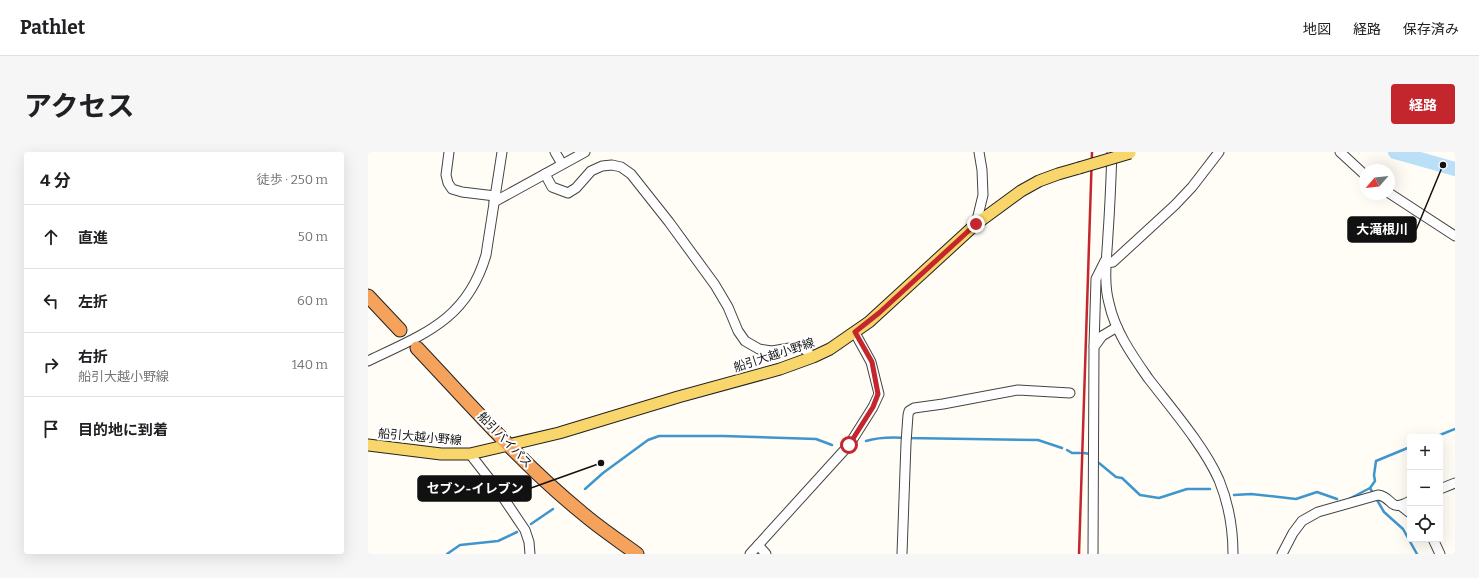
<!DOCTYPE html>
<html lang="ja">
<meta charset="utf-8">
<style>
:root{--surface:#fff;--page:#f6f6f6;--text:#202124;--muted:#757577;--line:#e0e0e0;--accent:#c4262e}
body{margin:0;font-family:Bitter,"Noto Sans JP",serif;background:var(--page);color:var(--text)}
.controls{position:absolute;right:12px;bottom:12px;display:grid;overflow:hidden;border-radius:4px;box-shadow:0 4px 16px #0002}
.controls button{width:36px;height:36px;display:grid;place-items:center;padding:0;border:0;border-bottom:1px solid var(--line);background:var(--surface);color:var(--text);font:20px sans-serif}
.compass{position:absolute;left:991px;top:12px;width:36px;height:36px;border-radius:50%;background:var(--surface);box-shadow:0 4px 16px #0002;rotate:242deg}
.stop{position:absolute;width:12px;height:12px;margin:-9px;border:3px solid #c4262e;border-radius:50%;background:#fff}
.stop.end{background:#c4262e;border-color:#fff;box-shadow:0 1px 4px #0008}
.list{margin:0;padding:0;list-style:none}
h2{display:flex;justify-content:space-between;align-items:center;height:52px;margin:0;padding:0 16px;font-size:17px}
h2 small{font-size:13px;font-weight:400;color:var(--muted)}
.list li{display:grid;grid-template-columns:26px 1fr auto;gap:12px;align-items:center;box-sizing:border-box;height:64px;padding:0 16px;border-top:1px solid var(--line)}
.list b{display:block;font-size:15px;white-space:nowrap}
.list p{margin:0;font-size:13px;white-space:nowrap;color:var(--muted)}
.list em{font-size:13px;font-style:normal;color:var(--muted)}
.icon{flex:none;width:22px;height:22px;fill:none;stroke:currentColor;stroke-width:2;stroke-linecap:round;stroke-linejoin:round}
.map{position:relative;flex:none;width:1087px;height:402px;overflow:hidden;border-radius:4px}
header{display:flex;align-items:center;gap:24px;box-sizing:border-box;height:56px;padding:0 20px;background:var(--surface);border-bottom:1px solid var(--line)}
header strong{font-size:19px}
nav{display:flex;gap:22px;margin-inline-start:auto;font-size:14px}
.intro{display:flex;align-items:center;justify-content:space-between;box-sizing:border-box;height:96px;padding:0 24px}
h1{margin:0;font-size:28px}
.button{padding:10px 18px;border-radius:4px;background:var(--accent);color:#fff;font-size:14px;font-weight:700}
main{display:flex;gap:24px;padding:0 24px}
aside{flex:1;background:var(--surface);border-radius:4px;box-shadow:0 4px 16px #0002}
.map>svg:first-child{display:block}
</style>
<header>
<strong>Pathlet</strong>
<nav><a>地図</a><a>経路</a><a>保存済み</a></nav>
</header>
<div class="intro"><h1>アクセス</h1><a class="button">経路</a></div>
<main>
<aside>
<h2>4 分<small>徒歩 · 250 m</small></h2>
<ul class="list">
<li><svg class="icon" aria-label="ahead" viewBox="0 0 24 24"><path d="M12 20V5M6 11l6-6 6 6"/></svg><div><b>直進</b></div><em>50 m</em></li>
<li><svg class="icon" aria-label="left" viewBox="0 0 24 24"><path d="M17 20v-9H6M10 6l-5 5 5 5"/></svg><div><b>左折</b></div><em>60 m</em></li>
<li><svg class="icon" aria-label="right" viewBox="0 0 24 24"><path d="M7 20v-9h11M14 6l5 5-5 5"/></svg><div><b>右折</b><p>船引大越小野線</p></div><em>140 m</em></li>
<li><svg class="icon" aria-label="arrive" viewBox="0 0 24 24"><path d="M6 21V4h12l-3 4 3 4H6"/></svg><div><b>目的地に到着</b></div></li>
</ul>
</aside>
<div class="map">
<svg width="1087" height="402" viewBox="0 0 1087 402">
<rect width="100%" height="100%" fill="#fffdf5"/>
<g fill="none" stroke-linecap="round" stroke-linejoin="round">
<g stroke="#3f96cf" stroke-width="2.5">
<path d="M1067,285L1087,277"/>
<path d="M498,289C511,285 525,285 539,286L670,288L694,296"/>
<path d="M699,298L704,301H712"/>
<path d="M716,301L722,302"/>
<path d="M731,311L748,325L754,326L772,343L791,346L819,337H842"/>
<path d="M1002,336L1016,360L1035,377L1049,402"/>
<path d="M217,337L235,321L280,288L291,284H355L448,287L464,293"/>
<path d="M866,343L883,342L928,347L949,340L969,347"/>
<path d="M979,348L1002,336L1007,329L1006,323L1008,309L1042,295"/>
<path d="M163,372L185,357"/>
<path d="M79,402L92,393L130,389L149,380"/>
</g>
<path stroke="#b9e0f7" stroke-width="14" d="M1027,0L1087,17"/>
<g stroke="#444" stroke-width="11">
<g id="minor">
<path d="M81,0L78,23L80,31L84,37L94,40L127,44"/>
<path d="M187,0L194,12"/>
<path d="M744,0C743,27 742,55 740,82C739,105 735,129 741,151C747,179 764,203 780,226C803,256 836,294 851,328C860,350 865,378 865,402"/>
<path d="M972,0L997,23"/>
<path d="M177,22L184,35L200,41L208,36L223,19L234,14L244,13L253,15L263,22L301,70L347,133L360,155L370,179L377,189L391,197L404,199L433,194L445,205"/>
<path d="M1021,41L1087,84"/>
<path d="M126,50L217,0"/>
<path d="M608,72L615,43L614,18L611,0"/>
<path d="M738,111L745,110L807,53L824,35L851,0"/>
<path d="M726,194L728,127L737,109"/>
<path d="M0,209C56,182 99,168 118,103L134,0"/>
<path d="M102,302L130,338L157,378L161,390L162,402"/>
<path d="M1072,337L1087,331"/>
<path d="M1033,354L1042,361"/>
<path d="M1065,387L1072,402"/>
<path d="M390,393L398,402"/>
<path d="M382,402L481,293L505,255L511,242L503,210L487,181"/>
<path d="M534,402L538,291L540,263L541,259L546,256L575,252L650,238L702,241"/>
<path d="M725,402L726,195L734,184L749,175"/>
<path d="M914,402L925,381L934,369L950,360L1010,343C1026,345 1020,361 1042,349"/>
</g>
</g>
<g stroke="#222" stroke-width="13">
<path id="major" d="M0,293L73,302H102L191,281L310,245L412,217L445,205L462,197L501,170L608,72L653,39L671,29L690,22L711,16"/>
</g>
<g stroke="#222" stroke-width="15">
<g id="highway">
<path d="M0,144L32,178"/>
<path d="M49,196C102,252 153,311 213,360C230,375 250,388 269,402"/>
</g>
</g>
<use href="#minor" stroke="#fff" stroke-width="9"/>
<use href="#major" stroke="#f9d66b" stroke-width="11"/>
<use href="#highway" stroke="#f5a25d" stroke-width="13"/>
<path stroke="#c4262e" stroke-width="2.5" d="M711,402L724,0"/>
<g stroke="#222" stroke-width="13" stroke-linecap="butt">
<path id="major-bridge" d="M711,16L762,1"/>
</g>
<use href="#major-bridge" stroke="#f9d66b" stroke-width="11"/>
</g>
<g fill="none" stroke-linecap="round" stroke-linejoin="round">
<path stroke="#c4262e" stroke-width="5" d="M481,293L505,255L510,242L504,210L487,180L511,161L608,72"/>
</g>
<g text-anchor="middle" stroke-width="4" stroke-linejoin="round" paint-order="stroke">
<g font-size="12" fill="#111" stroke="#fff">
<text transform="translate(406 203) rotate(-18)" y="4">船引大越小野線</text>
<text transform="translate(52 285) rotate(5)" y="4">船引大越小野線</text>
<text transform="translate(137 288) rotate(46)" y="4">船引バイパス</text>
</g>
</g>
<path fill="none" stroke="#111" stroke-width="1.5" d="M1075 13L1048 78M233 311L163 336"/>
<g fill="#111" stroke="#fff" stroke-width="1.5">
<circle cx="1075" cy="13" r="4"/>
<circle cx="233" cy="311" r="4"/>
</g>
<g fill="#111" stroke="#111" stroke-width="1.5">
<rect x="980" y="65" width="68" height="25" rx="4"/>
<rect x="50" y="324" width="113" height="25" rx="4"/>
</g>
<g font-size="13" text-anchor="middle" font-weight="bold" fill="#fff">
<text x="1014" y="82">大滝根川</text>
<text x="107" y="341">セブン-イレブン</text>
</g>
</svg>
<div class="controls">
<button>+</button>
<button>−</button>
<button><svg class="icon" aria-label="locate" viewBox="0 0 24 24"><circle cx="12" cy="12" r="6"/><path d="M12 2v4M12 18v4M2 12h4M18 12h4"/></svg></button>
</div>
<svg class="compass" viewBox="-18 -18 36 36"><path d="M0-13l5 13h-10z" fill="#e53935"/><path d="M0 13l5-13h-10z" fill="#757577"/></svg>
<div class="stop" style="left:481px;top:293px"></div>
<div class="stop end" style="left:608px;top:72px"></div>
</div>
</main>
